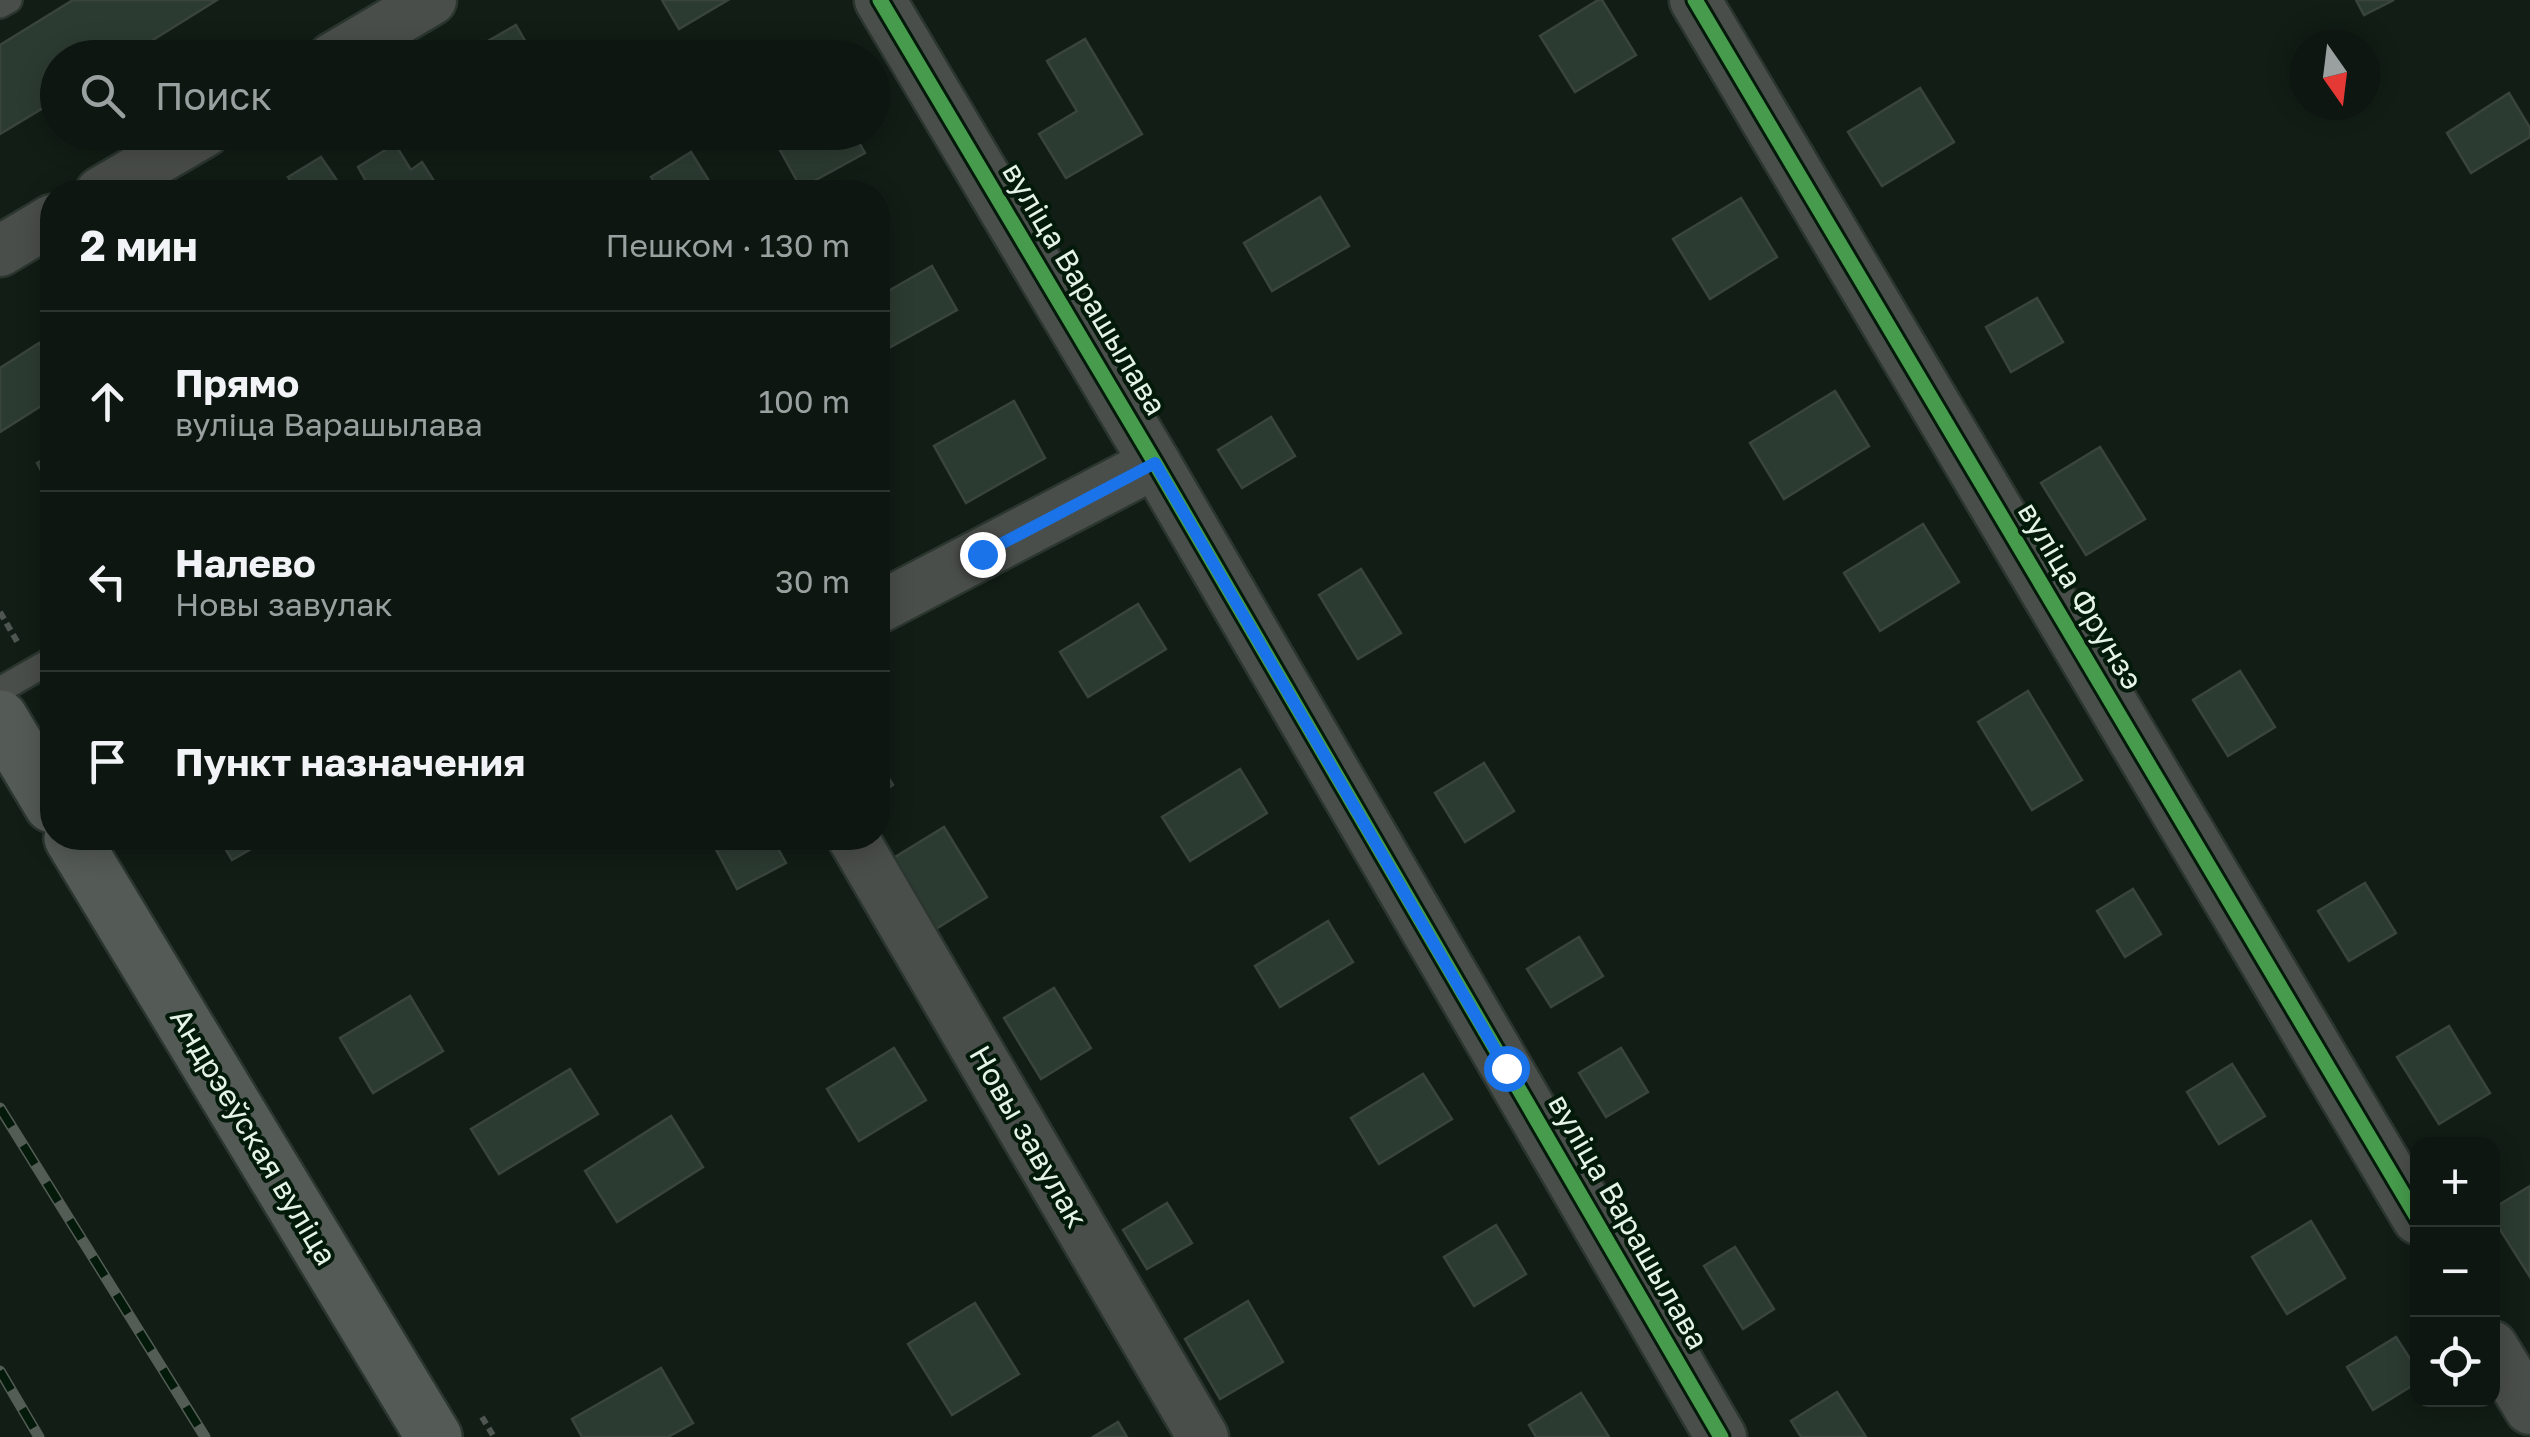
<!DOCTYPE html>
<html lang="ru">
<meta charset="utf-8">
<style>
:root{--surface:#0d1610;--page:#161f19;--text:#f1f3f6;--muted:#9a9f9f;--line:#2d3530}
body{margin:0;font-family:"Golos Text",sans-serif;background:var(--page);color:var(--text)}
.controls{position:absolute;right:30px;bottom:30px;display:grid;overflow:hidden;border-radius:20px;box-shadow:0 5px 25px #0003}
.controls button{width:90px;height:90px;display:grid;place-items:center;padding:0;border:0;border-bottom:2px solid var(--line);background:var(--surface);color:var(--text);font:50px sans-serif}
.compass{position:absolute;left:2290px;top:30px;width:90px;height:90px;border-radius:50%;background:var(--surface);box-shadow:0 5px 25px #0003;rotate:166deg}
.stop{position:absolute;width:30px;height:30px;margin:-22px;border:8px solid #1a73e8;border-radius:50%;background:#fff}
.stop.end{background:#1a73e8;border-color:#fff;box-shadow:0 2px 10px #0008}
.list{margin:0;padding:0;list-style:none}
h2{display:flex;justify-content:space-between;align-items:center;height:130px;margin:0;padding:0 40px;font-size:42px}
h2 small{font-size:32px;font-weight:400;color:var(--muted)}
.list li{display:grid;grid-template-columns:65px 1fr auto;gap:30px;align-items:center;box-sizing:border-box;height:180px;padding:0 40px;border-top:2px solid var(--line)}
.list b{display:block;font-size:38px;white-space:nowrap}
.list p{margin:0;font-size:32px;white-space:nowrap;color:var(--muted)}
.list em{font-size:32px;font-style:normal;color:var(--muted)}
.icon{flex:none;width:55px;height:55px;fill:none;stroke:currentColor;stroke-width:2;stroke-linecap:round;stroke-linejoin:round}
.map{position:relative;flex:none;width:2530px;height:1437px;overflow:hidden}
.search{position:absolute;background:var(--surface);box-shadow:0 5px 25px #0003;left:40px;top:40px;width:850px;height:110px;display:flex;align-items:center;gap:25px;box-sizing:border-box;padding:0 35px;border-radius:55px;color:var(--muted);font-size:38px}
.panel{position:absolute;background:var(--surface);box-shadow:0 5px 25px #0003;left:40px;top:180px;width:850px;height:670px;border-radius:40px}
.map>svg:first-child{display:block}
</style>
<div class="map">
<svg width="2530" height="1437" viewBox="0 0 2530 1437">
<rect width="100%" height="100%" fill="#111d15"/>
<g fill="#2c3b31" stroke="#39443d" stroke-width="2.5">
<path d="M73,0H217L124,58H58V99L0,134V45Z"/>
<path d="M662,0H728L679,29Z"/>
<path d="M1598,0H1602L1636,55L1575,92L1540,36Z"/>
<path d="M2356,0H2394L2364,15Z"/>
<path d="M516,25L535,58H458Z"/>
<path d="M1085,39L1142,134L1066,178L1039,134L1077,111L1047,61Z"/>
<path d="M1920,88L1954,142L1882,186L1848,132Z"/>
<path d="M2509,93L2530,128V137L2471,173L2447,133Z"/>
<path d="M770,132H853L865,153L801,188Z"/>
<path d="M395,144L411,170L422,162L441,192H372L358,167Z"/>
<path d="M691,152L716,192H661L651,177Z"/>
<path d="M321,157L338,182L322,192H299L288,177Z"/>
<path d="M1320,197L1349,246L1272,291L1244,243Z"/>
<path d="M1741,198L1777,257L1710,299L1673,239Z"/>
<path d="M932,266L957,310L887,349L878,333V297Z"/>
<path d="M2037,298L2063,342L2011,372L1986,327Z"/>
<path d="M39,343L52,365V399L0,432V368Z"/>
<path d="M1835,391L1869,446L1784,499L1750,443Z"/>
<path d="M1014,401L1045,458L966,503L934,446Z"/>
<path d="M1271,417L1295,456L1242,488L1218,450Z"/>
<path d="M2100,447L2145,519L2086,555L2041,483Z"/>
<path d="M52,455V491L37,463Z"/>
<path d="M1923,524L1959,582L1880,631L1844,573Z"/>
<path d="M1361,569L1401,633L1358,659L1319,595Z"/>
<path d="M1138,604L1166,649L1088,697L1060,652Z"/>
<path d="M2240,671L2275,727L2228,756L2193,700Z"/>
<path d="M2028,691L2082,780L2032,810L1978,722Z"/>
<path d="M878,761L893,785L878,795Z"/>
<path d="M1484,763L1514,811L1465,842L1435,793Z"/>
<path d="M1240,769L1267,813L1190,861L1162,817Z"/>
<path d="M944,827L987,897L931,932L887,862Z"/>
<path d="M219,838H270L232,860Z"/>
<path d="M715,838H772L786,863L737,889L711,840Z"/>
<path d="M2365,883L2396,933L2349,961L2318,911Z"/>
<path d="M2133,889L2161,934L2125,957L2097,911Z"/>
<path d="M1328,921L1353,962L1280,1007L1255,966Z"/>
<path d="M1579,937L1603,976L1551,1007L1527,969Z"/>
<path d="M1054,988L1091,1048L1041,1079L1004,1018Z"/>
<path d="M410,996L443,1051L373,1093L340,1038Z"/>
<path d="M2449,1026L2490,1093L2439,1124L2397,1057Z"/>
<path d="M894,1048L926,1100L859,1141L827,1089Z"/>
<path d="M1621,1048L1648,1092L1606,1117L1579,1073Z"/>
<path d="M2232,1064L2265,1116L2219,1144L2187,1092Z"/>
<path d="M570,1069L598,1114L499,1174L471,1129Z"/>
<path d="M1423,1074L1452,1119L1379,1164L1351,1118Z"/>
<path d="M671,1116L703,1167L617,1222L585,1171Z"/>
<path d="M2530,1186V1277L2492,1217V1209Z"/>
<path d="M1167,1203L1192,1243L1147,1269L1123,1230Z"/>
<path d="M2311,1221L2345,1278L2287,1314L2252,1257Z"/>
<path d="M1496,1225L1526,1274L1474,1306L1444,1257Z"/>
<path d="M1735,1247L1774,1309L1743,1329L1704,1266Z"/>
<path d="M1248,1301L1283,1362L1220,1399L1185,1339Z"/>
<path d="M975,1303L1019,1374L952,1415L908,1344Z"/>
<path d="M2396,1337L2418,1371V1382L2373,1410L2347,1367Z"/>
<path d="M661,1368L693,1423L668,1437H582L572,1419Z"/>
<path d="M1837,1392L1866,1437H1801L1791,1421Z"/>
<path d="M1581,1393L1609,1437H1536L1529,1425Z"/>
<path d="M1118,1422L1127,1437H1093Z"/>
</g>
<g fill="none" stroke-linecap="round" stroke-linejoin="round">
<g stroke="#2b362f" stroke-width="30">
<g id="lane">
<path d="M0,5L9,0"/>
<path d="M0,690L52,660"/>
</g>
</g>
<g stroke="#2b362f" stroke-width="55">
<g id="street">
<path d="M880,0L1155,463L1721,1437"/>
<path d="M1695,0L2418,1219"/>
<path d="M333,58L431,0"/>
<path d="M101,192L204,132"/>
<path d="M0,251L52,220"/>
<path d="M878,608L1155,463"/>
<path d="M853,838L1203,1437"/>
<path d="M2492,1346L2530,1409"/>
</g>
</g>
<g stroke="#2b362f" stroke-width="60">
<g id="secondary">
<path d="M0,718L52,805"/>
<path d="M72,838L434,1437"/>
</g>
</g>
<g stroke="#4f5551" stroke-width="6" stroke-dasharray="8 5" stroke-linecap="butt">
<path d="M0,612L18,643"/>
<path d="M482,1417L494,1437"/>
</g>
<use href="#lane" stroke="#4a4e4b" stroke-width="25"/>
<use href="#street" stroke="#4a4e4b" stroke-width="50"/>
<use href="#secondary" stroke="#545a56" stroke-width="55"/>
<g stroke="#545c56" stroke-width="11">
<g id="rail">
<path d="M0,1108L205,1437"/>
<path d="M0,1371L39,1437"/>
</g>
</g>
<use href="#rail" stroke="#031a0a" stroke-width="8" stroke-dasharray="22" stroke-linecap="butt"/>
<g stroke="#031a0a" stroke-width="21">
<g id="cycleway">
<path d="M880,0L1155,463L1721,1437"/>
<path d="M1695,0L2418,1219"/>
</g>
</g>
<use href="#cycleway" stroke="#469c4c" stroke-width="15"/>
</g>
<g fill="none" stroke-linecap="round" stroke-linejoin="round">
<path stroke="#1a73e8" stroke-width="12" d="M982,554L1155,463L1506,1068"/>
</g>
<g text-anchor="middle" stroke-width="8" stroke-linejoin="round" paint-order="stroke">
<g font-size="30" fill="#e4f2e7" stroke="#031a0a">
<text transform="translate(1084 289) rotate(59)" y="10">вуліца Варашылава</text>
<text transform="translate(2080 596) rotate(59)" y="10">вуліца Фрунзэ</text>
<text transform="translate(253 1137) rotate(59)" y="10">Андрэеўская вуліца</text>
<text transform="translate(1028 1137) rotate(60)" y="10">Новы завулак</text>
<text transform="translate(1628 1222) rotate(60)" y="10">вуліца Варашылава</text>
</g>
</g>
</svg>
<div class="controls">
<button>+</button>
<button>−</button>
<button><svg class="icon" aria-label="locate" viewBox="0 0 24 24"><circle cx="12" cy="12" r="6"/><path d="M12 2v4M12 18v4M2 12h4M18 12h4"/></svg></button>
</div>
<svg class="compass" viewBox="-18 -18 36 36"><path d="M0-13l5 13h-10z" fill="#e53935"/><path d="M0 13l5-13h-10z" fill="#9a9f9f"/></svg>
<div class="stop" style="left:1506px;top:1068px"></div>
<div class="stop end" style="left:982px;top:554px"></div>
<div class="search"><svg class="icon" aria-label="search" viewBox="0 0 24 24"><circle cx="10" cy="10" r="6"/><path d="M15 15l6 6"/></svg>Поиск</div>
<section class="panel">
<h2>2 мин<small>Пешком · 130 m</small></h2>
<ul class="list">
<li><svg class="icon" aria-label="ahead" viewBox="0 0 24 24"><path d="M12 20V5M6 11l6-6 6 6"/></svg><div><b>Прямо</b><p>вуліца Варашылава</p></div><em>100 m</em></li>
<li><svg class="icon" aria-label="left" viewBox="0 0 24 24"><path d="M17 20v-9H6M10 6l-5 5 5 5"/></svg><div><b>Налево</b><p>Новы завулак</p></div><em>30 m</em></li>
<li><svg class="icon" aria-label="arrive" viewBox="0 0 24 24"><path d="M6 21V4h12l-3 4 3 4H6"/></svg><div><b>Пункт назначения</b></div></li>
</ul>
</section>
</div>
